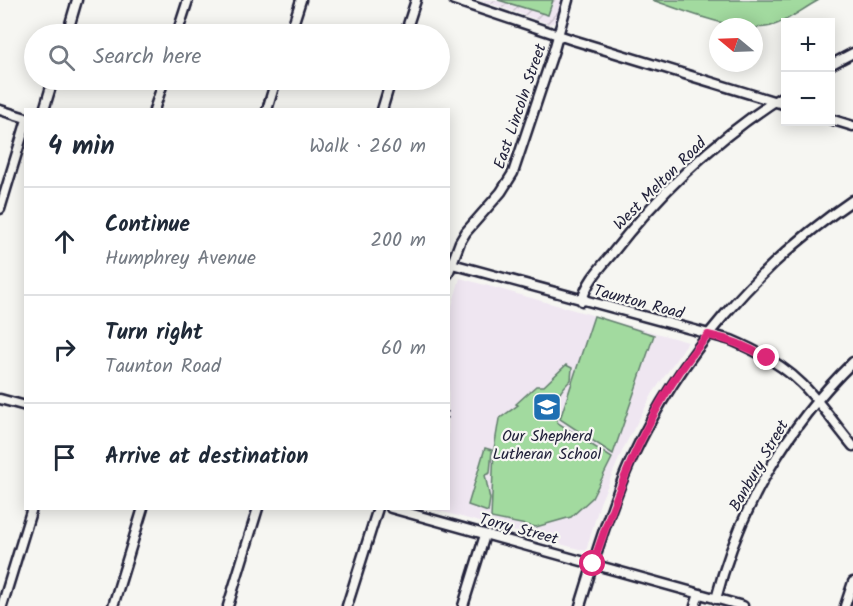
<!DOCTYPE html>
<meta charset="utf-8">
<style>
:root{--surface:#fff;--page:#f2f2f3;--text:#1f2937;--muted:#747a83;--line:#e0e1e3}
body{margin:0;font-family:Kalam,sans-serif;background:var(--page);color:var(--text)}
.controls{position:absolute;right:18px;top:18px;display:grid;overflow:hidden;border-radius:0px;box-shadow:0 3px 15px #0003}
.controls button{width:54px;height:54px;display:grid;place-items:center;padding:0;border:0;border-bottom:2px solid var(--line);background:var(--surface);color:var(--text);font:30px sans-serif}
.compass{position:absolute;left:709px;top:18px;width:54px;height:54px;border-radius:50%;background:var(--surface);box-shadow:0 3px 15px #0003;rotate:289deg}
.stop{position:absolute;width:18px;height:18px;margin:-14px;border:4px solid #db2777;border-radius:50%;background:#fff}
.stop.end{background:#db2777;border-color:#fff;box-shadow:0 2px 6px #0008}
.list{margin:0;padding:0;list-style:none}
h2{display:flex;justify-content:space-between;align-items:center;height:78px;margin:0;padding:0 24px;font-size:26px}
h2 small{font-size:20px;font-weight:400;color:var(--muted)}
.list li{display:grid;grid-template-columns:39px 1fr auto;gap:18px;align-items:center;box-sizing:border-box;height:108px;padding:0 24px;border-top:2px solid var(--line)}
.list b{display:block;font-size:22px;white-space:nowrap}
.list p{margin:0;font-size:20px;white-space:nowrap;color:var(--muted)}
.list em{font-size:20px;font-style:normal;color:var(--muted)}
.icon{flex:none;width:33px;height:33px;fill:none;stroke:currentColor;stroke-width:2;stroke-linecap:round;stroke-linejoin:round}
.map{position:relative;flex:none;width:853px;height:606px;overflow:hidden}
.search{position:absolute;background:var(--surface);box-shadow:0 3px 15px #0003;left:24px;top:24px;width:426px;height:66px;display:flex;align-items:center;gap:15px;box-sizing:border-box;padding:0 21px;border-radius:33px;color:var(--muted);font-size:22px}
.panel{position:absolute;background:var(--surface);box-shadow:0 3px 15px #0003;left:24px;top:108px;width:426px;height:402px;border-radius:0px}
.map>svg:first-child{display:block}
</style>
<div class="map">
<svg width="853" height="606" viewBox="0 0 853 606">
<defs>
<pattern id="industrial-furrows" width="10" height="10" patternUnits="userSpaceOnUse" patternTransform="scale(1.5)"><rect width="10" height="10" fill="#efe6f1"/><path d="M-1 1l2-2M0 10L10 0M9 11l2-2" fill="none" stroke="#cdc5d0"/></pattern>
</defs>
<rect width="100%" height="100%" fill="#f6f6f2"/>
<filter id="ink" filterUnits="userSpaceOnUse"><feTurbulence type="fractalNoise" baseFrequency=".0167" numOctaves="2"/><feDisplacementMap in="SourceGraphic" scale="12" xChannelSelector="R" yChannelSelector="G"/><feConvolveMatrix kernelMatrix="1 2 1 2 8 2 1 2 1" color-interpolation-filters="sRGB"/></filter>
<g filter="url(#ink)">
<path fill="#efe6f1" d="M460,278L688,342L653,393L624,447L600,503L586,551L432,509L448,508L449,316Z"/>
<path fill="url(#industrial-furrows)" d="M480,0H562L557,20L555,22L549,24Z"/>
<g fill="#a2da9f" stroke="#627e6d" stroke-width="1.5">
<path d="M498,0H553L548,15Z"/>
<path d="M652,0H819C804,8 789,20 774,25C743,36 683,10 652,0Z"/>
<path d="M594,316L654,335L613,454L560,419Z"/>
<path d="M566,365L572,368L571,380C558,392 550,406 558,423L612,458L592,498L571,517L536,527L491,518L494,449L499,419L518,405L516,404L536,386H544Z"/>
<path d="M485,448L492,450L490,473L485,475L490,499L488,512L468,505Z"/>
</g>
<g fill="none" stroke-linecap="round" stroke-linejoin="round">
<g stroke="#22223b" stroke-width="13">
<g id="minor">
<path d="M454,0L573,40L786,105"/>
<path d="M67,34L77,0"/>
<path d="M177,34L188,0"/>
<path d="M290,34L301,0"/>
<path d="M405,34L416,0"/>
<path d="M830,65L853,53"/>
<path d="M0,110L26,118"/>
<path d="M44,110L53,80"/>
<path d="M154,110L164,80"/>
<path d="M267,110L276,80"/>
<path d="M382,110L391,80"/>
<path d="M830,119L853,126"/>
<path d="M0,209L26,123"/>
<path d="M452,264L731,340C757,351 782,364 802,384C821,403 836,426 853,446"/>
<path d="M448,274L460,242L466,232L501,192L513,173L554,50L568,0"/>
<path d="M582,301C586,283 599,269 611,255C659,193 719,136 786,94"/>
<path d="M0,399L26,406"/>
<path d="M391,508L743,606"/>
<path d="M716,599C739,509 787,426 853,362"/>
<path d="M2,606L32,508"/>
<path d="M113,606L143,508"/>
<path d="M228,606L258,508"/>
<path d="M347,606L378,508"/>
<path d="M463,606L485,535"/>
<path d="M580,606C595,557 610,507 631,460C680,355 757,265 853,200"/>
<path d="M695,606L699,594"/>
<path d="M845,606L853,582"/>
</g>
</g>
<path stroke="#22223b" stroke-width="1.5" stroke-dasharray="1.5 4.5" stroke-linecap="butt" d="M448,411V423"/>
<use href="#minor" stroke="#f6f6f2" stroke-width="8"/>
</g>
</g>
<g fill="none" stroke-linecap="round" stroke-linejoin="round" filter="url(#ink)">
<path stroke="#db2777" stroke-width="8" d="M593,564C620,483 651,400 708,335C729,339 748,347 767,358"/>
</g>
<defs>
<g id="school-square" transform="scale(1.5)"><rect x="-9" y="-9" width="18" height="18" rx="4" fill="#1f6fb2" stroke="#f6f6f2"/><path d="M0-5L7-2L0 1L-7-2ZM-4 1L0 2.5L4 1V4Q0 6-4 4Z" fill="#fff"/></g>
</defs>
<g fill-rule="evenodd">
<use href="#school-square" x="547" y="407"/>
</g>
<g text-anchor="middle" stroke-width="4.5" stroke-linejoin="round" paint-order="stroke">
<g font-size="16" fill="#22223b" stroke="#f6f6f2">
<text transform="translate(519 106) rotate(-71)" y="6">East Lincoln Street</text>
<text transform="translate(659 183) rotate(-45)" y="6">West Melton Road</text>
<text transform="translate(639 301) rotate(15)" y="6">Taunton Road</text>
<text transform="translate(758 465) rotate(-60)" y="6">Banbury Street</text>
<text transform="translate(519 528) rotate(15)" y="6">Torry Street</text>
</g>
<g font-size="16" fill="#22223b" stroke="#f6f6f2">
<text x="547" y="441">Our Shepherd<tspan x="547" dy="18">Lutheran School</tspan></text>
</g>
</g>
</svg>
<div class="controls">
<button>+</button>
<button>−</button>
</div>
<svg class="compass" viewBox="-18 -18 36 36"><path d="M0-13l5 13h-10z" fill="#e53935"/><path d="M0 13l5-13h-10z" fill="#747a83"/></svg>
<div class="stop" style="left:593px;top:564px"></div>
<div class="stop end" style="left:767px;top:358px"></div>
<div class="search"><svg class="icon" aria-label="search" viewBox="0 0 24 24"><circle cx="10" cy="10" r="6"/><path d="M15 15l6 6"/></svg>Search here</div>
<section class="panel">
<h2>4 min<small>Walk · 260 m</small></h2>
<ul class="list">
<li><svg class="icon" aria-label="ahead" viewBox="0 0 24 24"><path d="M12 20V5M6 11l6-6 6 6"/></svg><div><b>Continue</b><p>Humphrey Avenue</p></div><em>200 m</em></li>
<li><svg class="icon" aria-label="right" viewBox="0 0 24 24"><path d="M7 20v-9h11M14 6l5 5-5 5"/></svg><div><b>Turn right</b><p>Taunton Road</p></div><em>60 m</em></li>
<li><svg class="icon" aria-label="arrive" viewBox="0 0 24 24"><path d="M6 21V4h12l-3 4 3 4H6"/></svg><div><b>Arrive at destination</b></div></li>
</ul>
</section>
</div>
